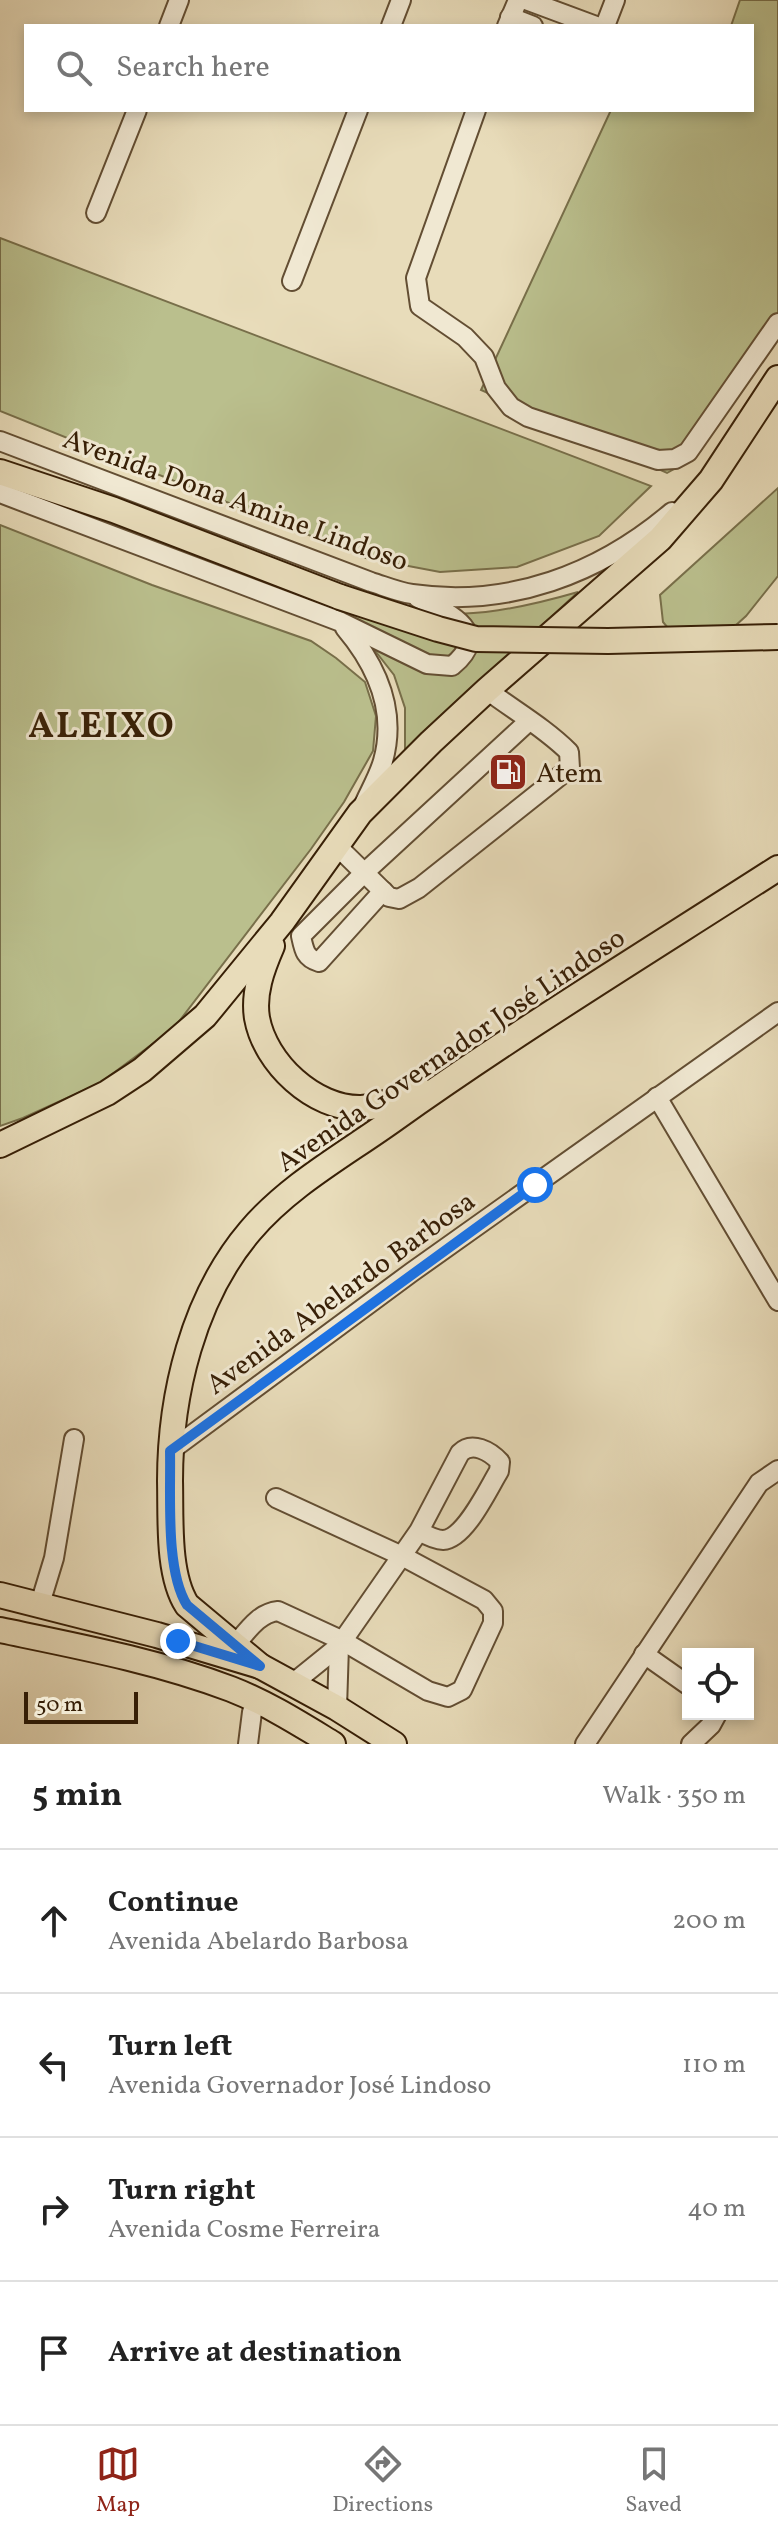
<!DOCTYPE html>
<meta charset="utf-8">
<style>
:root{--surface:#fff;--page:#f2f2f2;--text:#222;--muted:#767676;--line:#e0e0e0;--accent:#8f2418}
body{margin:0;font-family:Vollkorn,serif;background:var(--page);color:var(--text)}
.controls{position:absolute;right:24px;bottom:24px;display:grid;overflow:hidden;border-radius:0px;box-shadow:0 4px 12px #0003}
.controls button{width:72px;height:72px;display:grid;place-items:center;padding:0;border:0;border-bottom:2px solid var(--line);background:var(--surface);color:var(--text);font:40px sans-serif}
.scale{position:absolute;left:24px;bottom:20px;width:114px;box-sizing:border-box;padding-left:8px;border:4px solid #371f06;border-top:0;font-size:22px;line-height:28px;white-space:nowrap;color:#371f06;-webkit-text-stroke:6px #f0e8d2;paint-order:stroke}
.stop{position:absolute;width:24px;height:24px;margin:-18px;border:6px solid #1a73e8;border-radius:50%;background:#fff}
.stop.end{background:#1a73e8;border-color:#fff;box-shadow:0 2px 8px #0008}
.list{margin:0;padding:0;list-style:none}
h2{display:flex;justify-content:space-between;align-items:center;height:104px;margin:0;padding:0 32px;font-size:34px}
h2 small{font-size:26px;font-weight:400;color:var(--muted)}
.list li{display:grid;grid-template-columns:52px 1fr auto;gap:24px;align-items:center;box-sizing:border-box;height:144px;padding:0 32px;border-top:2px solid var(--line)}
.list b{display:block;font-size:30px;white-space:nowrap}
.list p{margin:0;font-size:26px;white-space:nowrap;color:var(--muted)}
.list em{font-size:26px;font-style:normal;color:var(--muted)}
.icon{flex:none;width:44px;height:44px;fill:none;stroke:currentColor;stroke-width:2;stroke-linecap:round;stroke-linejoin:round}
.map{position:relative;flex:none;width:778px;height:1744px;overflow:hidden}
.search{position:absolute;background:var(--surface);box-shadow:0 4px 12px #0003;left:24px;right:24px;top:24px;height:88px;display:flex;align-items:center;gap:20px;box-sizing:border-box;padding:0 28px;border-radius:0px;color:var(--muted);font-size:30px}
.sheet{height:680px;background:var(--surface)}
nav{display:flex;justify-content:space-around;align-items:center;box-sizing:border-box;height:112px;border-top:2px solid var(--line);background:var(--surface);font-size:22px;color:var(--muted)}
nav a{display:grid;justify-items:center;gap:4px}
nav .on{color:var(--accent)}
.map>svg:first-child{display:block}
</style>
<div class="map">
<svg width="778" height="1744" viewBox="0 0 778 1744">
<rect width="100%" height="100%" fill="#e8dcba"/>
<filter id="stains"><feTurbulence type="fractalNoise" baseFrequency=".0025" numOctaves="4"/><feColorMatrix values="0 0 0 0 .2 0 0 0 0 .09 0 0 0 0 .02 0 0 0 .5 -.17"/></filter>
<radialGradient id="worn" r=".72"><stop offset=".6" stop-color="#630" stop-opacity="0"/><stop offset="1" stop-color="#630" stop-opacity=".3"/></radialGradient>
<g fill="#babf8d" stroke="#786f4a" stroke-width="2">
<path d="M740,0H778V334L692,459L667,473L481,390L611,110H752V26H731Z"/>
<path d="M0,238L651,486L599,536L517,567L440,572L366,558L0,411Z"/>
<path d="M0,460L361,599C379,603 398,610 417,612C471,619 526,607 578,592L405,753V708L394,675L365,638L0,491Z"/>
<path d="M778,488V576L746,616L725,635L682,645L663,622L660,595Z"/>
<path d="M0,525L152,585L311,641L336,658L365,682L376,716L373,751L344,802L311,849L174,1028L100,1083L23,1118L0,1126Z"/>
</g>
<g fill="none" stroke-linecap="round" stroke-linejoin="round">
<g stroke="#634e33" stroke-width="22">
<g id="minor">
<path d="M526,0L596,26"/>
<path d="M510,17L533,26"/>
<path d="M169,26L179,0"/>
<path d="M391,26L401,0"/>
<path d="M507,26L518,0"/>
<path d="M605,26L615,0"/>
<path d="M476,110L416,278L420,306L465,337L484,357L496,388L511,407L528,417L658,460L675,459L688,452L778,323"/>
<path d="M96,213L137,110"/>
<path d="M292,281L358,110"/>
<path d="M0,441L371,582C384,586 398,592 412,594C509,608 599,574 672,512"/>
<path d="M0,493L341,622L427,664L452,666C494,632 447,612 418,598"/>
<path d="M345,628C377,666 397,711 383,761C379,775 371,789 365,802"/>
<path d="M337,846L389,897L399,899L419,888L570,768L569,752C545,728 515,711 487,690"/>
<path d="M383,891L319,962C305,958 304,950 301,936L365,872L529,721"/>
<path d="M657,1097L778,1301"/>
<path d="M170,1451L412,1272L778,1012"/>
<path d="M40,1604L54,1558L74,1439"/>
<path d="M236,1644C248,1630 259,1613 278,1611L341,1640L428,1691L448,1697L462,1690L493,1623V1611L484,1600L402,1556L276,1498"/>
<path d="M644,1654L688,1685"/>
<path d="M292,1684L339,1646L419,1531L460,1453C472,1441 490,1451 500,1462L499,1471C488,1489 465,1539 443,1540C435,1540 426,1535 419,1531"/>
<path d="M337,1708L339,1646"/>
<path d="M248,1744L252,1712L259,1702"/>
<path d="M585,1744L759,1483L778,1470"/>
<path d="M691,1744L711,1725L717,1714"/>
</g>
</g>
<g stroke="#371f06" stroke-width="28">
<g id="major">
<path d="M0,472L114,510L340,597"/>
<path d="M272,946C262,969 253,993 257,1018C265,1063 314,1109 361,1108C381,1107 401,1097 420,1090"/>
<path d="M0,1145L107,1093L142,1070L205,1016L282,922L360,813L431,742L487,690L660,539L711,480L778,378"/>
<path d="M0,1595L157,1635L260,1666L337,1708L394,1744"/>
<path d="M0,1630C77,1646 157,1661 231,1689C267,1703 300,1724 333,1744"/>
<path d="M260,1666L187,1605C167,1574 171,1517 170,1481C170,1395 193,1298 250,1231C289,1185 344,1155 393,1120C518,1031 649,951 778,868"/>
</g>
</g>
<use href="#minor" stroke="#f0e8d2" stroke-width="18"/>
<use href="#major" stroke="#e8dcba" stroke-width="24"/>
<g stroke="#371f06" stroke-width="28" stroke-linecap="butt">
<path id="major-bridge" d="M340,597L438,629L476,639L608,641L778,637"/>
</g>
<use href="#major-bridge" stroke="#e8dcba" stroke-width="24"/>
</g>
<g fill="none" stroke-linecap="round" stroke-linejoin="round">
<path stroke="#1a73e8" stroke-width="10" d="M178,1641L260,1666L187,1605C165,1570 171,1494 170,1451L535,1185"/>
</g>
<defs>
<g id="fuel-square" transform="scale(2)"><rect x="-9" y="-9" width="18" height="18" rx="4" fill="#8f2418" stroke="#f0e8d2"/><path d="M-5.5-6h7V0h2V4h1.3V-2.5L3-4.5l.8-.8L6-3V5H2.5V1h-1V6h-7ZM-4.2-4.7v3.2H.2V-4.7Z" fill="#fff"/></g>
</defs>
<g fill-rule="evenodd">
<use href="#fuel-square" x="508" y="772"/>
</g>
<g text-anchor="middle" stroke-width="6" stroke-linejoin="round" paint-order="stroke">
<g font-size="28" fill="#371f06" stroke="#f0e8d2">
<text transform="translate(236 499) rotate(20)" y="10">Avenida Dona Amine Lindoso</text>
<text transform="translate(450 1049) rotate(-34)" y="10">Avenida Governador José Lindoso</text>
<text transform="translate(340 1292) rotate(-36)" y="10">Avenida Abelardo Barbosa</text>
</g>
<g font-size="28" fill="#371f06" stroke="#f0e8d2" text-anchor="start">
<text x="536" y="782">Atem</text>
</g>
<g font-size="36" font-weight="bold" letter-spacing="2" fill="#371f06" stroke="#f0e8d2">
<text x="102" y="737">ALEIXO</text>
</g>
</g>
<rect width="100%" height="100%" filter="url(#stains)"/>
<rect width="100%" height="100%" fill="url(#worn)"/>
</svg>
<div class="controls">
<button><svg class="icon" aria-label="locate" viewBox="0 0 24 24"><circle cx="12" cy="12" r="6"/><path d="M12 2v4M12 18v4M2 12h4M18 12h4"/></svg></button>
</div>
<div class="scale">50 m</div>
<div class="stop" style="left:535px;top:1185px"></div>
<div class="stop end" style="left:178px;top:1641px"></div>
<div class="search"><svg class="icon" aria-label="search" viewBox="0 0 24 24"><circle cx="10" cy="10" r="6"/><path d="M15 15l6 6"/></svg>Search here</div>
</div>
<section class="sheet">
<h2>5 min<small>Walk · 350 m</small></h2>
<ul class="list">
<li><svg class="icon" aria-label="ahead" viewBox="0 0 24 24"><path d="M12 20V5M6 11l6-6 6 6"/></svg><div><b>Continue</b><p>Avenida Abelardo Barbosa</p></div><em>200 m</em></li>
<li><svg class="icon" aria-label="left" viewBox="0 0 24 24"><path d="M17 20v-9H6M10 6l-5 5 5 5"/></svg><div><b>Turn left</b><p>Avenida Governador José Lindoso</p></div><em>110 m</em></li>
<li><svg class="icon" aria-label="right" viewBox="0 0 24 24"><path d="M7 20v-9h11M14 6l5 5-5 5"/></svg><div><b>Turn right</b><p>Avenida Cosme Ferreira</p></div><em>40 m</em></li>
<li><svg class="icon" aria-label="arrive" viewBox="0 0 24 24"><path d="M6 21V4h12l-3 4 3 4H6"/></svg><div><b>Arrive at destination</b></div></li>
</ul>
</section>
<nav>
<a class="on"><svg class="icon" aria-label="map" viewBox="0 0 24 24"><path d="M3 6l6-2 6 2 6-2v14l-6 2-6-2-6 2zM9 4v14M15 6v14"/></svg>Map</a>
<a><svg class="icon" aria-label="directions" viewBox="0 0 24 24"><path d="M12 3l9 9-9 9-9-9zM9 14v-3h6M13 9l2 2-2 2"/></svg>Directions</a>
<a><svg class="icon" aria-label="saved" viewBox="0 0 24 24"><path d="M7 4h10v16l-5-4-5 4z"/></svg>Saved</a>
</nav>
